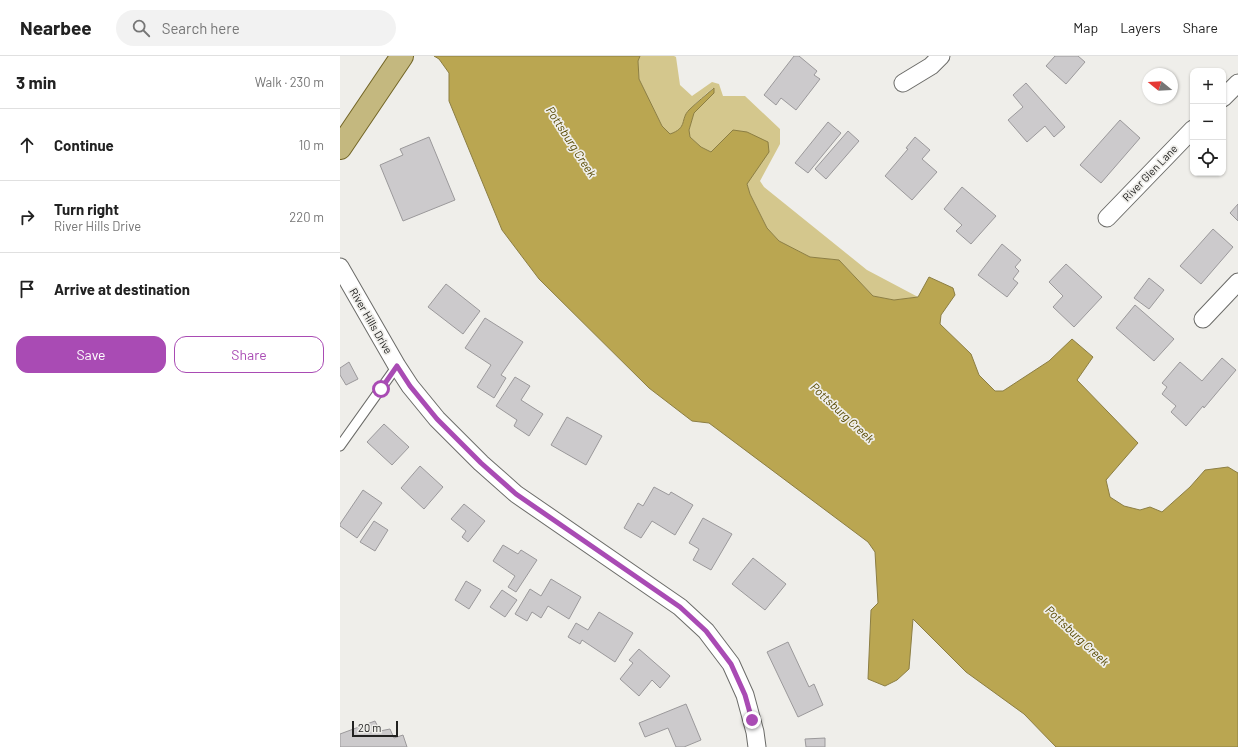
<!DOCTYPE html>
<meta charset="utf-8">
<style>
:root{--surface:#fff;--page:#f2f2f2;--text:#222;--muted:#767676;--line:#e0e0e0;--accent:#a94bb4}
body{margin:0;font-family:Barlow,sans-serif;background:var(--page);color:var(--text)}
.controls{position:absolute;right:12px;top:12px;display:grid;overflow:hidden;border-radius:8px;box-shadow:0 1px 3px #0004}
.controls button{width:36px;height:36px;display:grid;place-items:center;padding:0;border:0;border-bottom:1px solid var(--line);background:var(--surface);color:var(--text);font:20px sans-serif}
.compass{position:absolute;left:802px;top:12px;width:36px;height:36px;border-radius:50%;background:var(--surface);box-shadow:0 1px 3px #0004;rotate:288deg}
.scale{position:absolute;left:12px;bottom:10px;width:46px;box-sizing:border-box;padding-left:4px;border:2px solid #222221;border-top:0;font-size:11px;line-height:14px;white-space:nowrap;color:#222221;-webkit-text-stroke:3px #efeeea;paint-order:stroke}
.stop{position:absolute;width:12px;height:12px;margin:-9px;border:3px solid #a94bb4;border-radius:50%;background:#fff}
.stop.end{background:#a94bb4;border-color:#fff;box-shadow:0 1px 4px #0008}
.list{margin:0;padding:0;list-style:none}
h2{display:flex;justify-content:space-between;align-items:center;height:52px;margin:0;padding:0 16px;font-size:17px}
h2 small{font-size:13px;font-weight:400;color:var(--muted)}
.list li{display:grid;grid-template-columns:26px 1fr auto;gap:12px;align-items:center;box-sizing:border-box;height:72px;padding:0 16px;border-top:1px solid var(--line)}
.list b{display:block;font-size:15px;white-space:nowrap}
.list p{margin:0;font-size:13px;white-space:nowrap;color:var(--muted)}
.list em{font-size:13px;font-style:normal;color:var(--muted)}
.actions{display:flex;gap:8px;padding:12px 16px}
.actions a{flex:1;padding:9px 0;border:1px solid var(--accent);border-radius:12px;text-align:center;font-size:14px;color:var(--accent)}
.actions .main{background:var(--accent);color:#fff}
.icon{flex:none;width:22px;height:22px;fill:none;stroke:currentColor;stroke-width:2;stroke-linecap:round;stroke-linejoin:round}
.map{position:relative;flex:none;width:898px;height:691px;overflow:hidden}
header{display:flex;align-items:center;gap:24px;box-sizing:border-box;height:56px;padding:0 20px;background:var(--surface);border-bottom:1px solid var(--line)}
header strong{font-size:19px}
nav{display:flex;gap:22px;margin-inline-start:auto;font-size:14px}
.search{width:280px;height:36px;background:var(--page);display:flex;align-items:center;gap:10px;box-sizing:border-box;padding:0 14px;border-radius:22px;color:var(--muted);font-size:15px}
main{display:flex}
aside{flex:1;background:var(--surface)}
.map>svg:first-child{display:block}
</style>
<header>
<strong>Nearbee</strong>
<div class="search"><svg class="icon" aria-label="search" viewBox="0 0 24 24"><circle cx="10" cy="10" r="6"/><path d="M15 15l6 6"/></svg>Search here</div>
<nav><a>Map</a><a>Layers</a><a>Share</a></nav>
</header>
<main>
<aside>
<h2>3 min<small>Walk · 230 m</small></h2>
<ul class="list">
<li><svg class="icon" aria-label="ahead" viewBox="0 0 24 24"><path d="M12 20V5M6 11l6-6 6 6"/></svg><div><b>Continue</b></div><em>10 m</em></li>
<li><svg class="icon" aria-label="right" viewBox="0 0 24 24"><path d="M7 20v-9h11M14 6l5 5-5 5"/></svg><div><b>Turn right</b><p>River Hills Drive</p></div><em>220 m</em></li>
<li><svg class="icon" aria-label="arrive" viewBox="0 0 24 24"><path d="M6 21V4h12l-3 4 3 4H6"/></svg><div><b>Arrive at destination</b></div></li>
</ul>
<div class="actions"><a class="main">Save</a><a>Share</a></div>
</aside>
<div class="map">
<svg width="898" height="691" viewBox="0 0 898 691">
<rect width="100%" height="100%" fill="#efeeea"/>
<path fill="#d4c78d" d="M300,0H334L336,1L340,29L352,40L372,26L379,28L383,40H405L440,73V88L420,125L424,131L527,214L578,241L554,244L533,240L499,204L470,201L439,185L427,172L410,138L407,127L416,114L393,74L371,96L361,91L350,81L349,74L354,57L374,37L373,32C365,39 356,46 349,54C340,64 348,72 330,78L322,70L299,23L298,5Z"/>
<path fill="#baa651" stroke="#8c7e43" d="M94,0H300L298,5L299,23L322,70L330,78C348,72 340,63 349,54C357,46 366,39 374,32V37L354,57L349,74L350,81L361,91L371,96L393,74L407,76L428,86L429,96L407,128L410,138L427,172L439,185L470,201L499,204L533,240L554,244L578,241L589,221L613,232L615,239L601,259L600,268L631,298L639,319L655,335H663L709,305L732,283L753,301L737,324L798,387L766,424L770,441L784,450L800,454L810,451L822,456L850,431L865,414L888,411L898,417V691H716L684,658L626,616L573,563L569,613L557,624L545,630L528,623L531,554L538,547L535,496L528,486L369,367L352,365L309,332L199,223L162,174L109,45V17L99,3Z"/>
<g fill="#cccacc" stroke="#9b999b">
<path d="M454,0H459L477,15L474,19L480,23L456,54L441,42L436,49L424,39Z"/>
<path d="M715,0H738L745,6L726,28L706,10Z"/>
<path d="M686,27L725,71L714,81L705,70L687,86L668,64L683,51L673,39Z"/>
<path d="M780,64L800,82L761,127L740,109Z"/>
<path d="M488,66L501,77L468,117L455,107Z"/>
<path d="M508,75L519,85L486,123L475,113Z"/>
<path d="M89,81L115,144L63,165L40,109L63,99L60,93Z"/>
<path d="M575,81L590,94L582,103L597,116L572,144L545,120L568,93L566,92Z"/>
<path d="M622,131L656,160L631,188L616,175L622,169L604,153Z"/>
<path d="M898,148V165L890,157Z"/>
<path d="M873,173L893,191L861,228L840,210Z"/>
<path d="M662,188L681,204L675,211L679,215L673,223L678,227L667,241L638,219Z"/>
<path d="M726,208L762,241L734,271L713,251L723,240L709,226Z"/>
<path d="M809,222L824,234L809,253L794,242Z"/>
<path d="M106,228L140,255L123,278L88,251Z"/>
<path d="M795,249L834,283L814,305L776,272Z"/>
<path d="M145,262L183,286L161,319L166,322L154,342L137,331L151,309L125,292Z"/>
<path d="M882,302L896,314L864,352L863,350L846,370L831,356L836,350L822,338L827,331L822,327L840,306L862,325Z"/>
<path d="M9,306L18,323L6,329L0,319V312Z"/>
<path d="M175,321L190,330L181,344L203,358L189,380L174,370L177,364L156,350Z"/>
<path d="M227,361L262,380L246,409L211,389Z"/>
<path d="M44,368L69,391L52,409L27,386Z"/>
<path d="M80,410L103,431L84,453L61,432Z"/>
<path d="M314,431L329,439L331,436L353,449L335,479L312,465L301,482L284,472L298,447L303,450Z"/>
<path d="M23,434L42,447L17,482L0,470V468Z"/>
<path d="M124,448L145,465L128,486L122,481L126,475L111,463Z"/>
<path d="M363,462L392,478L371,514L353,504L359,493L349,487Z"/>
<path d="M34,465L48,474L35,495L20,486Z"/>
<path d="M163,489L178,498L181,494L197,504L176,536L168,531L175,520L153,505Z"/>
<path d="M413,502L446,528L425,554L392,528Z"/>
<path d="M211,523L241,541L229,563L208,550L201,562L192,556L187,565L175,558L190,533L201,540Z"/>
<path d="M126,525L141,534L129,553L115,544Z"/>
<path d="M162,534L177,544L165,561L150,551Z"/>
<path d="M259,556L293,577L275,606L242,584L240,588L228,581L236,567L248,574Z"/>
<path d="M448,586L469,631L474,628L483,649L458,661L427,596Z"/>
<path d="M299,593L330,620L320,632L312,624L299,640L280,623L293,607L289,604Z"/>
<path d="M346,648L361,684L344,691H336L328,672L305,681L299,667Z"/>
<path d="M35,665L40,675L50,673L54,682L63,679L67,691H0V678Z"/>
<path d="M485,682V691H466L465,683Z"/>
</g>
<g fill="none" stroke-linecap="round" stroke-linejoin="round">
<g stroke="#6b6b68" stroke-width="11">
<path id="lane" d="M0,390L57,310"/>
</g>
<g stroke="#6b6b68" stroke-width="19">
<g id="street">
<path d="M563,27L591,10L601,0"/>
<path d="M883,42L898,27"/>
<path d="M767,162L853,73"/>
<path d="M0,211L57,310L70,330L97,363L141,407L176,438L340,551L366,575L391,608L405,639L415,676L417,691"/>
<path d="M863,263L898,226"/>
</g>
</g>
<g stroke="#726526" stroke-width="24">
<path id="primary" d="M0,92L62,0"/>
</g>
<use href="#lane" stroke="#fff" stroke-width="9"/>
<use href="#street" stroke="#fff" stroke-width="17"/>
<use href="#primary" stroke="#c4b87f" stroke-width="22"/>
</g>
<g fill="none" stroke-linecap="round" stroke-linejoin="round">
<path stroke="#a94bb4" stroke-width="5" d="M41,333L57,310L70,330L97,363L141,407L176,438L340,551L366,575L391,608L405,639L412,664"/>
</g>
<g text-anchor="middle" stroke-width="3.5" stroke-linejoin="round" paint-order="stroke">
<g font-size="11" fill="#222221" stroke="#efeeea">
<text transform="translate(810 117) rotate(-46)" y="4">River Glen Lane</text>
<text transform="translate(31 265) rotate(60)" y="4">River Hills Drive</text>
</g>
<g font-size="12" font-style="italic" fill="#584a03" stroke="#efeeea">
<text transform="translate(231 86) rotate(57)" y="4">Pottsburg Creek</text>
<text transform="translate(502 357) rotate(43)" y="4">Pottsburg Creek</text>
<text transform="translate(737 580) rotate(43)" y="4">Pottsburg Creek</text>
</g>
</g>
</svg>
<div class="controls">
<button>+</button>
<button>−</button>
<button><svg class="icon" aria-label="locate" viewBox="0 0 24 24"><circle cx="12" cy="12" r="6"/><path d="M12 2v4M12 18v4M2 12h4M18 12h4"/></svg></button>
</div>
<svg class="compass" viewBox="-18 -18 36 36"><path d="M0-13l5 13h-10z" fill="#e53935"/><path d="M0 13l5-13h-10z" fill="#767676"/></svg>
<div class="scale">20 m</div>
<div class="stop" style="left:41px;top:333px"></div>
<div class="stop end" style="left:412px;top:664px"></div>
</div>
</main>
